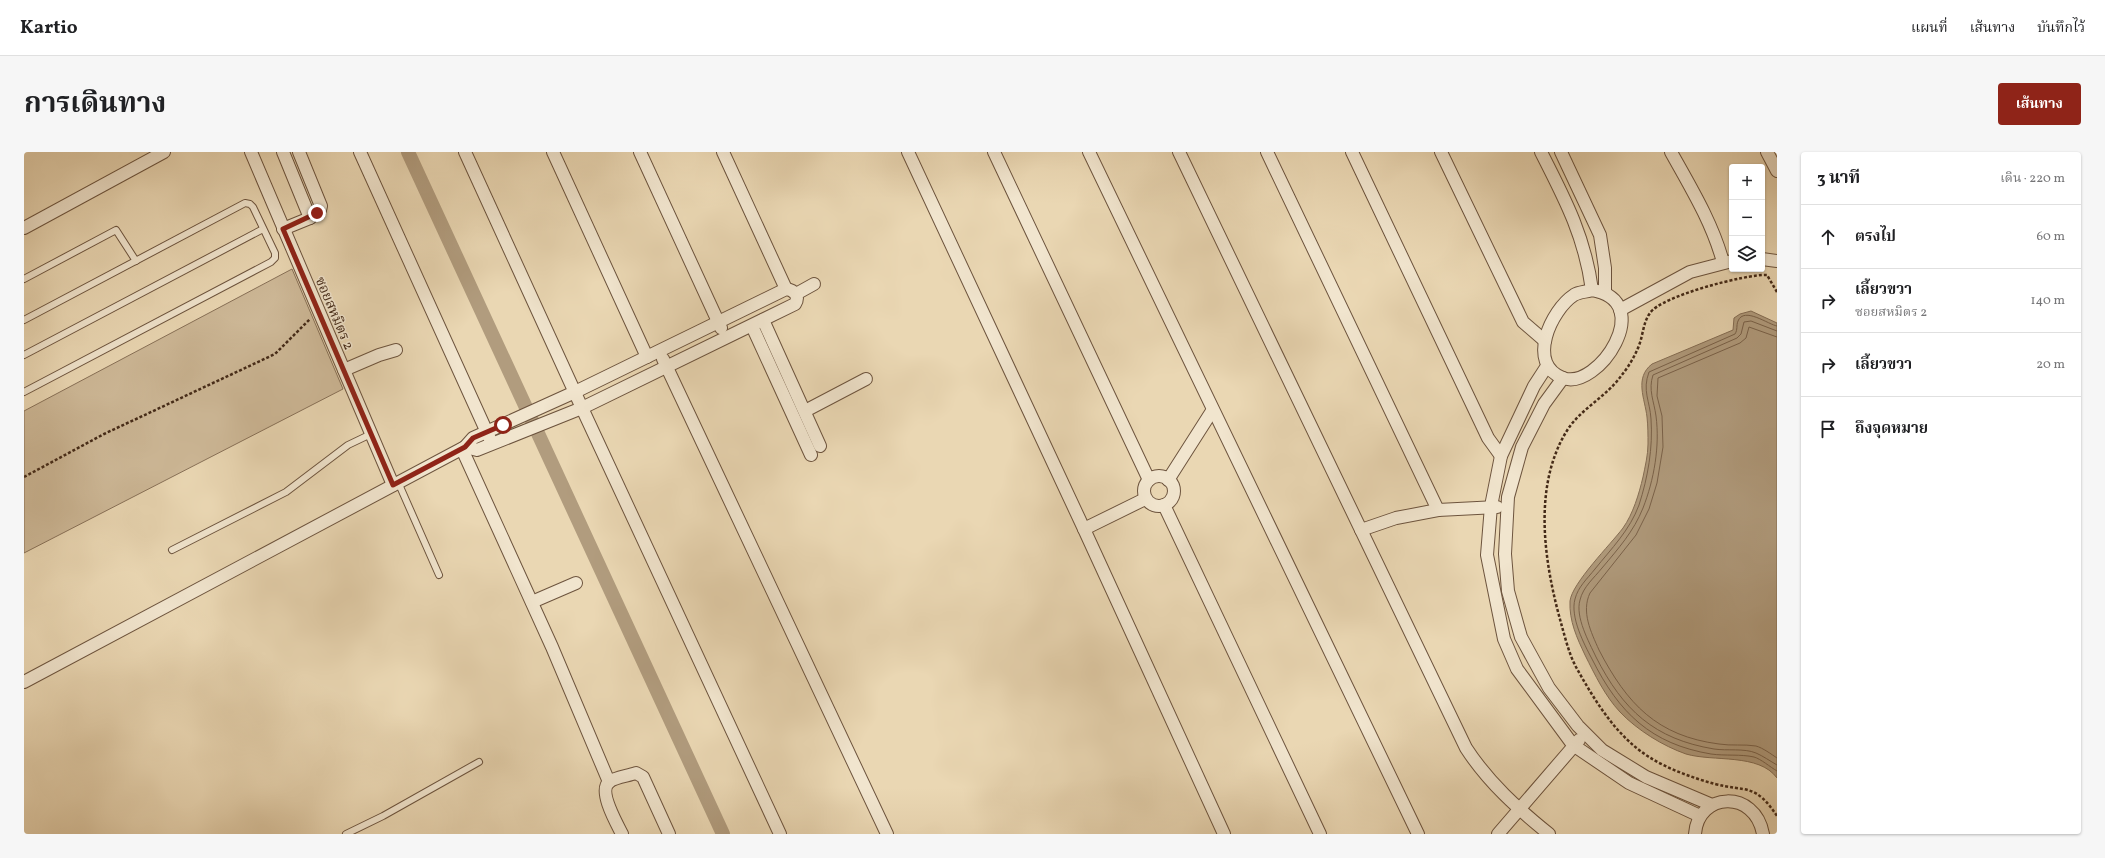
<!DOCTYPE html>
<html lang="th">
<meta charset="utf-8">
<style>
:root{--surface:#fff;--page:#f6f6f6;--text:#202124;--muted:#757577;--line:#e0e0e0;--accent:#8f2418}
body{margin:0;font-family:Vollkorn,"Noto Serif Thai",serif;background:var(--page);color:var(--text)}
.controls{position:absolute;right:12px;top:12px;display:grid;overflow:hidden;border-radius:4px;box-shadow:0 1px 3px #0004}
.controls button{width:36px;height:36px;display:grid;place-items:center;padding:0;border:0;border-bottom:1px solid var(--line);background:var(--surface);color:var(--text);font:20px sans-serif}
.stop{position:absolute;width:12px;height:12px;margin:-9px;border:3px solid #8f2418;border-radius:50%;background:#fff}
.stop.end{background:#8f2418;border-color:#fff;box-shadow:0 1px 4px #0008}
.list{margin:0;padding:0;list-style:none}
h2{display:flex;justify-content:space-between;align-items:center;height:52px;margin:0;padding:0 16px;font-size:17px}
h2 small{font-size:13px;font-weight:400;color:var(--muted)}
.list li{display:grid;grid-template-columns:26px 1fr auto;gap:12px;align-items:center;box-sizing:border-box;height:64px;padding:0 16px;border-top:1px solid var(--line)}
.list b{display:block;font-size:15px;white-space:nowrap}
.list p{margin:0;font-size:13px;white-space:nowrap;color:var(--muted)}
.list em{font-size:13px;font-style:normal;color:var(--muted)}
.icon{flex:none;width:22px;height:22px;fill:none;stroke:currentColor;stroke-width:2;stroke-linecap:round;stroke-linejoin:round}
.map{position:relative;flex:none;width:1753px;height:682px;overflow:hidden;border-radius:4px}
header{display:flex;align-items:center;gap:24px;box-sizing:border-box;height:56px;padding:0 20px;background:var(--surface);border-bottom:1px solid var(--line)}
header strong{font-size:19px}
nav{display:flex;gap:22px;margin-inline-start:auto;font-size:14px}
.intro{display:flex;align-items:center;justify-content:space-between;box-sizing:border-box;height:96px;padding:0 24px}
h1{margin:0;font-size:28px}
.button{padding:10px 18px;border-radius:4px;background:var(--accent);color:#fff;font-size:14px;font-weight:700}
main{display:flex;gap:24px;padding:0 24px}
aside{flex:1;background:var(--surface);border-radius:4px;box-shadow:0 1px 3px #0004}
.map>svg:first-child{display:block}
</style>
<header>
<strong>Kartio</strong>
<nav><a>แผนที่</a><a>เส้นทาง</a><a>บันทึกไว้</a></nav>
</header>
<div class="intro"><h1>การเดินทาง</h1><a class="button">เส้นทาง</a></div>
<main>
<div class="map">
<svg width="1753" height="682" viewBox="0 0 1753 682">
<rect width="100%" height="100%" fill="#ead7b3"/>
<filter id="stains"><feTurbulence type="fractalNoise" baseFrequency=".005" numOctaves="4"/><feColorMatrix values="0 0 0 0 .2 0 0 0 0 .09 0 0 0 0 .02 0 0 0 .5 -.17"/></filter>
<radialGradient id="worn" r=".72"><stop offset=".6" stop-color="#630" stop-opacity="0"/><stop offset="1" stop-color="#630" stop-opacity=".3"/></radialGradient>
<path fill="#ceb998" stroke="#887158" d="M268,117L319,237L0,401V259Z"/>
<path fill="#b19c7e" stroke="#856e55" d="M1727,159L1753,171V626C1735,601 1689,610 1662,602C1639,594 1613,578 1596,560C1581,544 1571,523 1561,503C1553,486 1545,469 1546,449C1548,431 1587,392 1599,376C1609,362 1615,342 1619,325C1621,315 1624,303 1624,292C1624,284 1624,274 1623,265C1621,247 1610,226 1628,212L1709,178L1710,166L1716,162Z"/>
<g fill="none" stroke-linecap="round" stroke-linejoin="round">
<g stroke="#7a624a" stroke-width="1">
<path d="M1753,174C1745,173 1720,154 1714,169C1712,174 1714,177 1711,182L1625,220C1618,239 1626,249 1627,267C1629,296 1624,325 1615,353C1606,378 1587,397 1571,417C1563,427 1554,435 1551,447C1546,465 1560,492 1568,507C1595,561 1627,592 1687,602C1701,604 1717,602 1730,605C1737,607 1746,615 1753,619"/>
<path d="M1753,179L1727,169L1720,170L1717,182L1713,186L1629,223C1624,238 1630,249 1632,264C1636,294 1630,328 1619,356C1610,379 1594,397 1578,416C1570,426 1559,435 1556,448C1551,465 1565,490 1572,505C1599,558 1630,587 1690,597C1703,599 1720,596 1732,601C1739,604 1746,609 1753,613"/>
<path d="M1753,185L1725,175L1722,186L1716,191L1634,226L1633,244L1638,264L1639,295L1633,331L1625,357L1612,383L1566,441C1557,460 1567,480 1575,498C1603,552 1633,584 1695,592C1707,594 1720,592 1732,594C1739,596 1747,602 1753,606"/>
</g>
<path stroke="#b19c7e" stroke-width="14" d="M384,0L699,682"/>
<g stroke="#6d543e" stroke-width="8">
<g id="lane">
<path d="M0,127L92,78L112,109"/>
<path d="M0,168L221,51L226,52L229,55L251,101V106L247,110L0,240"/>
<path d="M0,203L239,77"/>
<path d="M374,330L415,423"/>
<path d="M148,398L262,340L324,293L347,282"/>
<path d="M322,682L359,664L455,610"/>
</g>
</g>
<g stroke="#6d543e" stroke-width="14">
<g id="street">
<path d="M227,0L369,333"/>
<path d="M259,0L286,66"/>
<path d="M336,0L466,287"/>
<path d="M441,0L558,256L756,682"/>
<path d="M529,0L623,205"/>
<path d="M616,0L697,176"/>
<path d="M699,0L762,137"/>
<path d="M884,0L1060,377L1200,682"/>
<path d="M970,0L1125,328"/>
<path d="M1065,0L1394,682"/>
<path d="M1155,0L1442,596C1464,630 1494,657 1525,682"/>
<path d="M1243,0L1414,358"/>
<path d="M1328,0L1464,286L1477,304"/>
<path d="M1417,0L1499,170L1521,189"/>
<path d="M1517,0C1541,47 1561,85 1568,138"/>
<path d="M1537,0L1576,83L1581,116V140"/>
<path d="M1647,0C1667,36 1688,70 1699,110"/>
<path d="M1743,0L1753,19"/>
<path d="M0,76L140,0"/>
<path d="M259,77L286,66L296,58L297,54L275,0"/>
<path d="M1738,107L1753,109"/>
<path d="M762,137C770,138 776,144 771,152L558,256L453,298L441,295L449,286L551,240Z"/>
<path d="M1568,138C1634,149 1574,239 1539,226C1502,212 1527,158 1550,143C1555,140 1562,140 1568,138Z"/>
<path d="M772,142L790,132"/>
<path d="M1596,158L1666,120L1708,109"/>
<path d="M739,168L796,294"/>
<path d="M728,174L787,303"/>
<path d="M639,207L863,682"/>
<path d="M1523,214L1510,234L1477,304L1467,354L1463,403L1480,487L1493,517L1549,593L1605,631L1676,664"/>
<path d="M320,218L355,203L372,198"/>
<path d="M1539,226L1520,252L1498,295L1484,345L1481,402L1484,439L1497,485L1525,536L1554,574L1578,598L1622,625L1688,653"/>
<path d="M781,259L842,227"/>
<path d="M438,297L528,495L585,630"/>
<circle cx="1135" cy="339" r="15"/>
<path d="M1144,328L1188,259"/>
<path d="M1140,353L1296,682"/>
<path d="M1060,377L1121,347"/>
<path d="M1337,378L1372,366L1414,358L1473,355"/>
<path d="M508,450L552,431"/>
<path d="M0,530L441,295"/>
<path d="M598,682C593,672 574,639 585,630C591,625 604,624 612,621L619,625L645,682"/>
<path d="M1474,682L1555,588"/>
<path d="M1671,682C1674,640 1731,637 1739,682"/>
</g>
</g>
<g stroke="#432917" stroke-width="2.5" stroke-dasharray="3 2" stroke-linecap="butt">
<path d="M1753,140L1743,123C1722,122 1637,144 1626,161C1621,168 1620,175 1618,183C1615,198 1606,213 1597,224C1583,244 1557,257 1544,277C1508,333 1520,410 1537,471C1541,485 1545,502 1552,515C1571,549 1592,584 1625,605C1644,617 1669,626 1691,632C1723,640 1731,631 1753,664"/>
<path d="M0,325L80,282L251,202L286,167"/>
</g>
<use href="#lane" stroke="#f1e5ce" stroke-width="6"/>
<use href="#street" stroke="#f1e5ce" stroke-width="12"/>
</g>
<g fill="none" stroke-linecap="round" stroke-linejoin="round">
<path stroke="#8f2418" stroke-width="5" d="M293,61L259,77L369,333L441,295L449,286L479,273"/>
</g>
<g text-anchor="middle" stroke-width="3" stroke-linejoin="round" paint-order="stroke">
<g font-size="14" fill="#432917" stroke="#f1e5ce">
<text transform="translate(311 161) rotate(67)" y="5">ซอยสหมิตร 2</text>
</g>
</g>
<rect width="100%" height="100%" filter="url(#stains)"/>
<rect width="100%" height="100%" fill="url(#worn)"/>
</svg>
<div class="controls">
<button>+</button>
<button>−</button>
<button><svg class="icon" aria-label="layers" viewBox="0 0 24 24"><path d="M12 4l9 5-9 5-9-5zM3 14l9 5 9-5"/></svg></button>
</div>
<div class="stop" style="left:479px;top:273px"></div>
<div class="stop end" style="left:293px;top:61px"></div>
</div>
<aside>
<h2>3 นาที<small>เดิน · 220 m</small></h2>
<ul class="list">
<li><svg class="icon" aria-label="ahead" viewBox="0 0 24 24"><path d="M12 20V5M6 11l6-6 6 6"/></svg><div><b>ตรงไป</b></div><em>60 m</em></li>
<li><svg class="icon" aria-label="right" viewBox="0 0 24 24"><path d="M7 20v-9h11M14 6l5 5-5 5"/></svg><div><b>เลี้ยวขวา</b><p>ซอยสหมิตร 2</p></div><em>140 m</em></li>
<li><svg class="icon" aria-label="right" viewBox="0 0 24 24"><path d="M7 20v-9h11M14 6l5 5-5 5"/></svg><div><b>เลี้ยวขวา</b></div><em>20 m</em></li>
<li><svg class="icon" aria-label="arrive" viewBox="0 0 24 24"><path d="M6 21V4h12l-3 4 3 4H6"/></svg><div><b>ถึงจุดหมาย</b></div></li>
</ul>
</aside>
</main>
